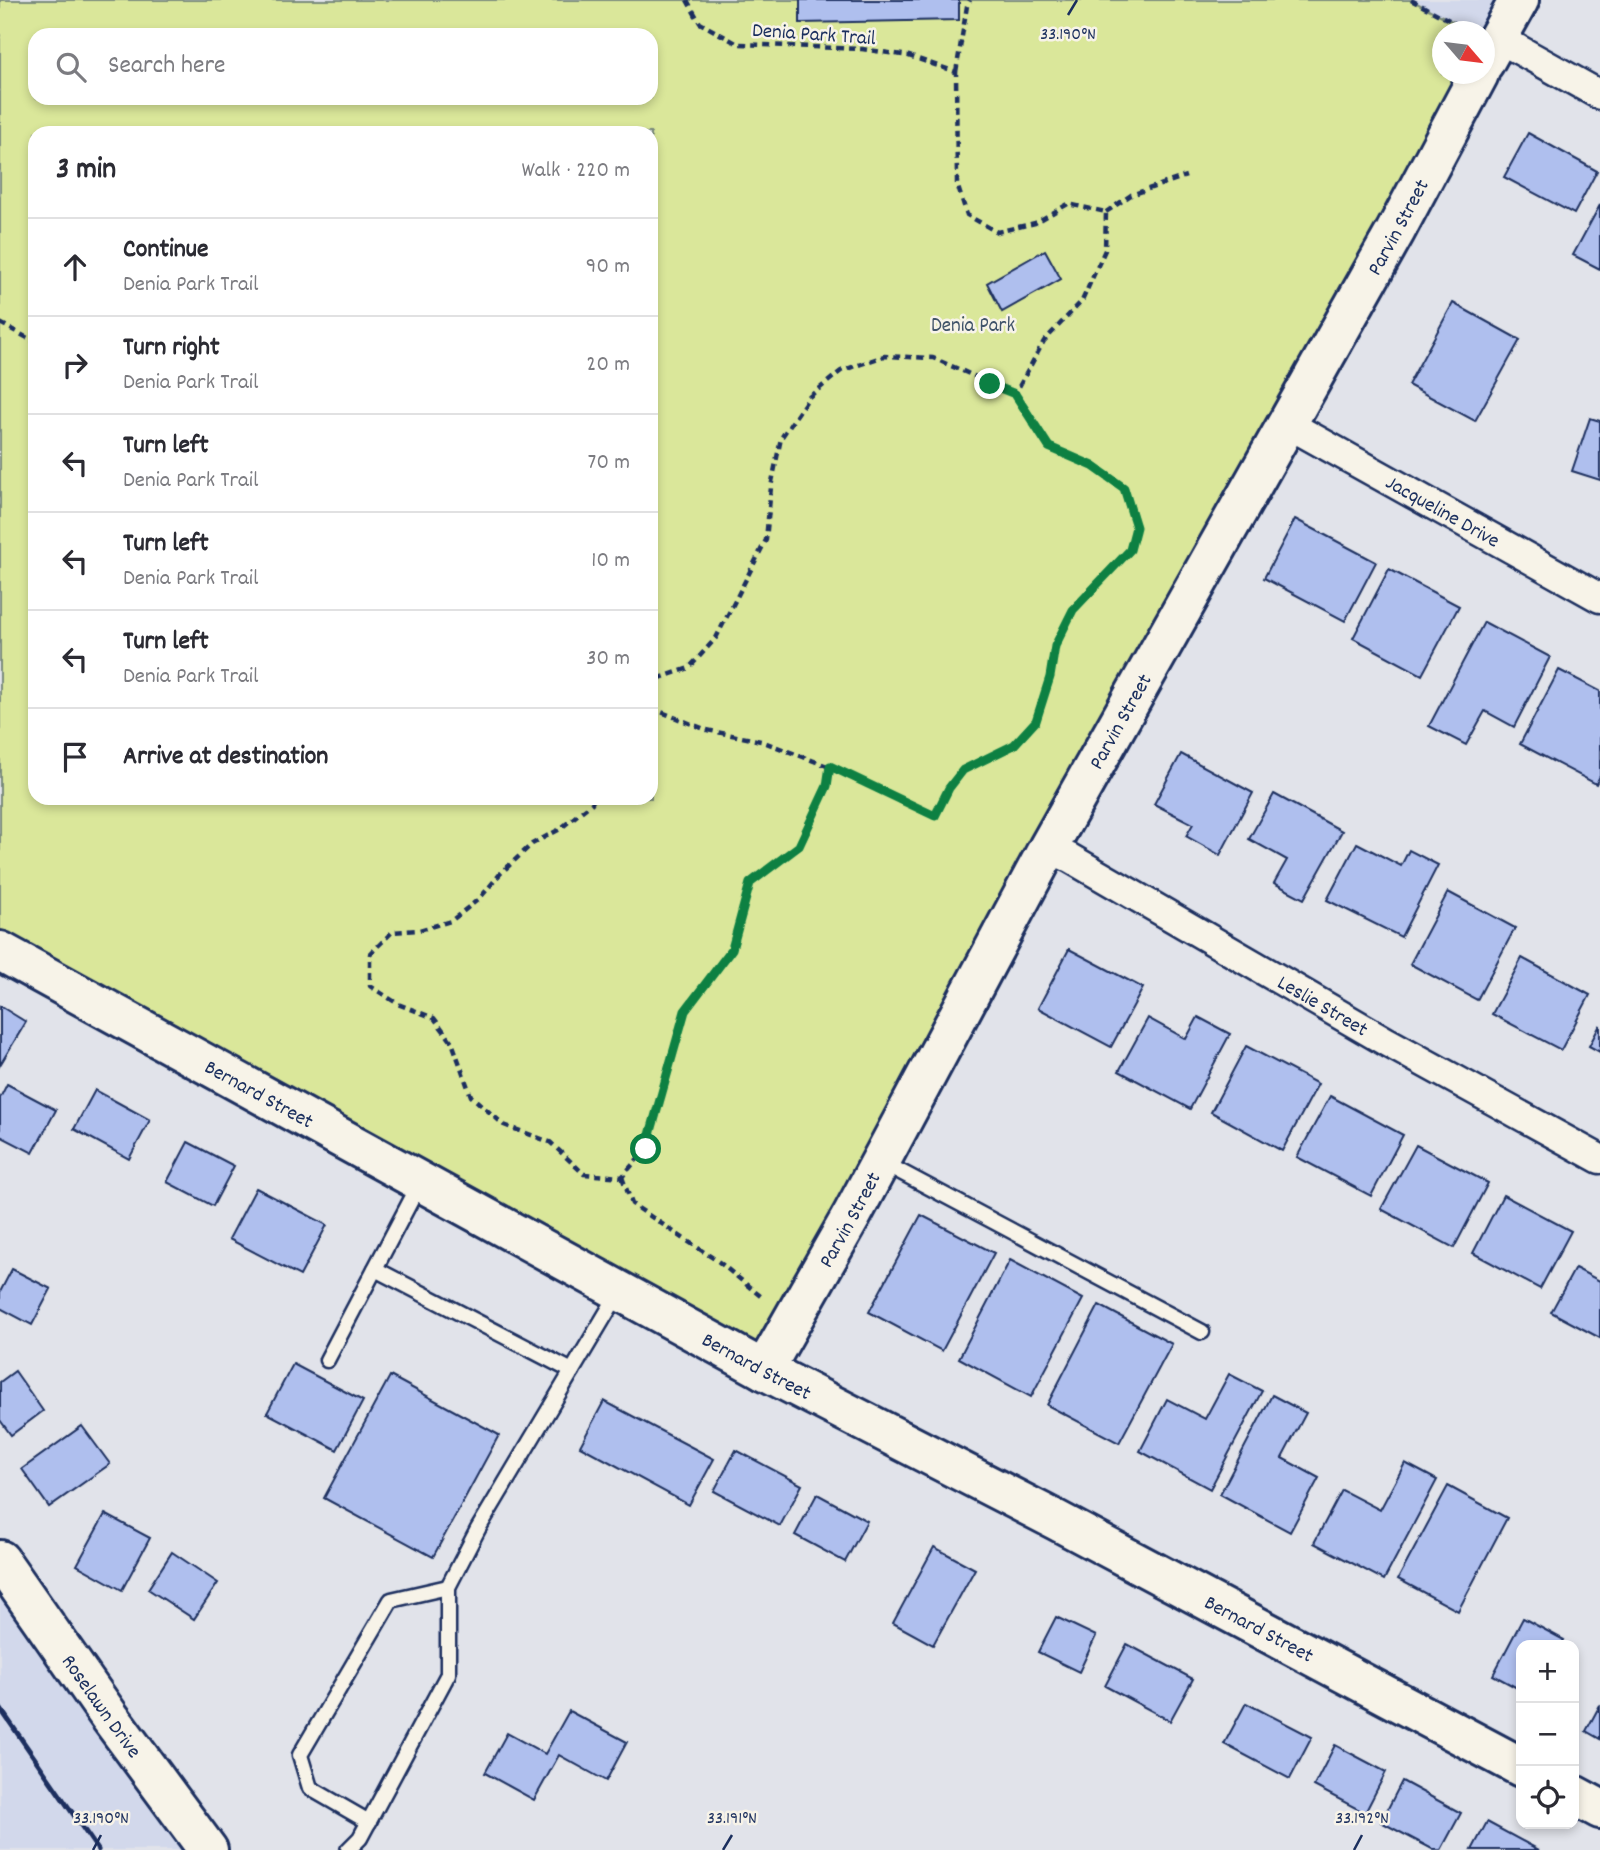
<!DOCTYPE html>
<meta charset="utf-8">
<style>
:root{--surface:#fff;--page:#f2f2f3;--text:#2b2b33;--muted:#7c7c81;--line:#e1e1e2}
body{margin:0;font-family:Dekko,sans-serif;background:var(--page);color:var(--text)}
.controls{position:absolute;right:21px;bottom:21px;display:grid;overflow:hidden;border-radius:14px;box-shadow:0 4px 10px #0003}
.controls button{width:63px;height:63px;display:grid;place-items:center;padding:0;border:0;border-bottom:2px solid var(--line);background:var(--surface);color:var(--text);font:35px sans-serif}
.compass{position:absolute;left:1432px;top:21px;width:63px;height:63px;border-radius:50%;background:var(--surface);box-shadow:0 4px 10px #0003;rotate:118deg}
.stop{position:absolute;width:21px;height:21px;margin:-16px;border:5px solid #0b8043;border-radius:50%;background:#fff}
.stop.end{background:#0b8043;border-color:#fff;box-shadow:0 2px 7px #0008}
.list{margin:0;padding:0;list-style:none}
h2{display:flex;justify-content:space-between;align-items:center;height:91px;margin:0;padding:0 28px;font-size:30px}
h2 small{font-size:23px;font-weight:400;color:var(--muted)}
.list li{display:grid;grid-template-columns:46px 1fr auto;gap:21px;align-items:center;box-sizing:border-box;height:98px;padding:0 28px;border-top:2px solid var(--line)}
.list b{display:block;font-size:26px;white-space:nowrap}
.list p{margin:0;font-size:23px;white-space:nowrap;color:var(--muted)}
.list em{font-size:23px;font-style:normal;color:var(--muted)}
.icon{flex:none;width:38px;height:38px;fill:none;stroke:currentColor;stroke-width:2;stroke-linecap:round;stroke-linejoin:round}
.map{position:relative;flex:none;width:1600px;height:1850px;overflow:hidden}
.search{position:absolute;background:var(--surface);box-shadow:0 4px 10px #0003;left:28px;top:28px;width:630px;height:77px;display:flex;align-items:center;gap:18px;box-sizing:border-box;padding:0 24px;border-radius:21px;color:var(--muted);font-size:26px}
.panel{position:absolute;background:var(--surface);box-shadow:0 4px 10px #0003;left:28px;top:126px;width:630px;height:679px;border-radius:21px}
.map>svg:first-child{display:block}
</style>
<div class="map">
<svg width="1600" height="1850" viewBox="0 0 1600 1850">
<rect width="100%" height="100%" fill="#e1e3ea"/>
<filter id="ink" filterUnits="userSpaceOnUse"><feTurbulence type="fractalNoise" baseFrequency=".0143" numOctaves="2"/><feDisplacementMap in="SourceGraphic" scale="14" xChannelSelector="R" yChannelSelector="G"/><feConvolveMatrix kernelMatrix="1 2 1 2 8 2 1 2 1" color-interpolation-filters="sRGB"/></filter>
<g filter="url(#ink)">
<g fill="#d2d8eb">
<path d="M1411,0H1518L1484,32L1471,31Z"/>
<path d="M0,1593L184,1850H0Z"/>
</g>
<path fill="#dae79a" stroke="#7a8b7c" stroke-width="2" fill-rule="evenodd" d="M0,0H1411L1471,31L1442,32V74H1478L764,1370L0,955ZM35,35H651V98H35ZM35,133H651V798H35Z"/>
<g fill="#afbfee" stroke="#1b2f5e" stroke-width="2">
<path d="M800,0H959V20L800,23Z"/>
<path d="M1528,133L1597,171L1574,214L1504,177Z"/>
<path d="M1600,205V269L1573,255Z"/>
<path d="M1045,250L1061,279L1002,312L987,283Z"/>
<path d="M1453,303L1520,340L1475,421L1408,385Z"/>
<path d="M1590,418L1600,421V480L1572,471Z"/>
<path d="M1295,519L1376,562L1345,621L1264,578Z"/>
<path d="M1389,569L1459,606L1422,675L1353,638Z"/>
<path d="M1484,622L1550,657L1514,727L1485,711L1466,745L1429,726Z"/>
<path d="M1559,670L1600,691V776L1596,784L1520,744Z"/>
<path d="M1181,754L1253,793L1220,855L1186,836L1193,824L1154,804Z"/>
<path d="M1274,794L1342,831L1304,899L1274,883L1287,860L1249,839Z"/>
<path d="M1357,843L1401,866L1409,850L1438,865L1401,937L1327,900Z"/>
<path d="M1448,892L1515,928L1477,1000L1410,964Z"/>
<path d="M1069,949L1143,988L1111,1047L1038,1008Z"/>
<path d="M1522,958L1590,995L1561,1050L1492,1014Z"/>
<path d="M0,1006L26,1022L0,1065Z"/>
<path d="M1198,1017L1230,1034L1190,1109L1119,1071L1148,1018L1186,1039Z"/>
<path d="M1600,1025V1052L1589,1046Z"/>
<path d="M1246,1046L1318,1084L1282,1151L1211,1112Z"/>
<path d="M7,1084L56,1110L33,1153L0,1136V1098Z"/>
<path d="M95,1090L150,1120L129,1159L74,1129Z"/>
<path d="M1330,1096L1403,1135L1371,1196L1297,1157Z"/>
<path d="M188,1142L234,1166L213,1206L167,1182Z"/>
<path d="M1416,1145L1488,1183L1454,1248L1381,1209Z"/>
<path d="M256,1188L327,1225L300,1276L229,1239Z"/>
<path d="M1503,1195L1571,1231L1540,1289L1473,1253Z"/>
<path d="M921,1215L994,1253L942,1351L869,1312Z"/>
<path d="M1010,1260L1083,1299L1031,1397L959,1358Z"/>
<path d="M1575,1268L1600,1281V1338L1551,1312Z"/>
<path d="M12,1269L51,1289L32,1325L0,1308V1292Z"/>
<path d="M1099,1305L1172,1344L1119,1443L1047,1405Z"/>
<path d="M293,1364L363,1401L337,1450L267,1413Z"/>
<path d="M15,1371L43,1411L11,1435L0,1420V1382Z"/>
<path d="M1229,1374L1262,1391L1210,1489L1140,1451L1167,1399L1205,1419Z"/>
<path d="M390,1376L499,1435L433,1557L324,1498Z"/>
<path d="M1272,1395L1306,1413L1282,1458L1319,1478L1290,1532L1220,1494Z"/>
<path d="M604,1401L714,1459L689,1505L580,1446Z"/>
<path d="M82,1426L110,1464L49,1507L22,1469Z"/>
<path d="M736,1450L802,1485L780,1526L714,1491Z"/>
<path d="M1405,1463L1437,1480L1384,1580L1314,1543L1342,1490L1380,1510Z"/>
<path d="M1448,1486L1507,1518L1458,1611L1398,1579Z"/>
<path d="M817,1494L867,1521L845,1562L795,1535Z"/>
<path d="M105,1514L150,1538L122,1590L77,1565Z"/>
<path d="M934,1547L975,1569L933,1645L893,1623Z"/>
<path d="M172,1552L218,1583L194,1619L148,1589Z"/>
<path d="M1056,1617L1096,1636L1079,1672L1038,1652Z"/>
<path d="M1523,1618L1564,1640L1561,1645H1521V1690L1493,1675Z"/>
<path d="M1127,1644L1193,1679L1170,1721L1105,1686Z"/>
<path d="M1246,1703L1312,1737L1290,1779L1224,1744Z"/>
<path d="M1600,1705V1739L1586,1731Z"/>
<path d="M569,1711L627,1742L606,1781L559,1755L534,1800L485,1773L507,1733L545,1754Z"/>
<path d="M1335,1745L1386,1772L1365,1813L1314,1786Z"/>
<path d="M1402,1781L1461,1813L1441,1850H1434L1381,1822Z"/>
<path d="M1487,1822L1539,1850H1472Z"/>
</g>
<g fill="none" stroke-linecap="round" stroke-linejoin="round">
<g stroke="#1b2f5e" stroke-width="19">
<g id="lane">
<path d="M882,1162L1202,1332"/>
<path d="M375,1269L572,1371"/>
<path d="M327,1360L420,1183"/>
<path d="M369,1822L310,1788L300,1755L391,1600L448,1587"/>
<path d="M348,1850L360,1838L448,1674V1587L478,1529L619,1292"/>
</g>
</g>
<g stroke="#1b2f5e" stroke-width="33">
<g id="street">
<path d="M1498,38L1600,95"/>
<path id="s1" d="M1286,423L1600,598"/>
<path id="s2" d="M1048,848L1070,858L1387,1042L1600,1159"/>
</g>
</g>
<g stroke="#1b2f5e" stroke-width="44">
<g id="secondary">
<path d="M1484,63L1519,0"/>
<path id="s3" d="M0,951L764,1370L1056,1520L1521,1767"/>
<path id="s4" d="M764,1370L852,1215L1048,848L1395,232L1479,74"/>
<path id="s5" d="M0,1560L109,1716L208,1850"/>
<path d="M1574,1795L1600,1809"/>
</g>
</g>
<g stroke="#1b2f5e" stroke-width="4.5" stroke-dasharray="7 5" stroke-linecap="butt">
<path d="M687,0L700,23L738,44L862,49L909,56L956,72L957,184L967,215L997,232L1035,223L1068,204L1106,212L1105,250L1082,301L1044,341L1015,394"/>
<path d="M1411,0L1464,28"/>
<path d="M956,72L967,6L970,0"/>
<path d="M1106,212L1131,195L1186,176"/>
<path d="M0,323L35,342"/>
<path d="M651,708L707,730L761,741L830,767"/>
<path d="M594,798L592,803L560,829L532,844L500,874L480,898L451,921L419,930L392,932L370,954V986L398,1004L434,1018L452,1042L471,1096L504,1125L550,1142L584,1174L622,1177L646,1149L685,1011L732,949L750,883L799,846L827,786L830,767L935,816L949,788L963,770L1014,745L1036,721L1050,677L1055,646L1073,610L1130,550L1136,527L1124,488L1093,466L1049,447L1015,394L933,358L884,356L841,371L809,397L781,438L771,487L766,540L716,638L689,668L651,681"/>
<path d="M622,1177L632,1204L719,1262L764,1299"/>
</g>
<use href="#lane" stroke="#f7f3e8" stroke-width="14"/>
<use href="#street" stroke="#f7f3e8" stroke-width="28"/>
<use href="#secondary" stroke="#f7f3e8" stroke-width="38"/>
<path stroke="#1b2f5e" stroke-width="5" d="M0,1708L98,1850"/>
</g>
</g>
<g fill="none" stroke-linecap="round" stroke-linejoin="round" filter="url(#ink)">
<path stroke="#0b8043" stroke-width="9" d="M646,1149L685,1011L732,949L750,883L799,846L827,786L830,766L935,816L949,788L963,770L1014,745L1036,721L1050,677L1055,646L1073,610L1130,550L1136,527L1124,488L1093,466L1049,447L1015,394L990,384"/>
</g>
<path fill="none" stroke="#1b2f5e" stroke-width="2.5" d="M1068,15L1077,0M93,1850L101,1835M723,1850L732,1835M1354,1850L1362,1835"/>
<g text-anchor="middle" stroke-width="5" stroke-linejoin="round" paint-order="stroke">
<g font-size="21" fill="#1b2f5e" stroke="#f7f3e8">
<text transform="translate(814 33) rotate(4)" y="7">Denia Park Trail</text>
<text dy="7" stroke="none"><textPath href="#s4" startOffset="1307">Parvin Street</textPath></text>
<text dy="7" stroke="none"><textPath href="#s1" startOffset="180">Jacqueline Drive</textPath></text>
<text dy="7" stroke="none"><textPath href="#s4" startOffset="740">Parvin Street</textPath></text>
<text dy="7" stroke="none"><textPath href="#s2" startOffset="317">Leslie Street</textPath></text>
<text dy="7" stroke="none"><textPath href="#s3" startOffset="296">Bernard Street</textPath></text>
<text dy="7" stroke="none"><textPath href="#s4" startOffset="173">Parvin Street</textPath></text>
<text dy="7" stroke="none"><textPath href="#s3" startOffset="863">Bernard Street</textPath></text>
<text dy="7" stroke="none"><textPath href="#s3" startOffset="1430">Bernard Street</textPath></text>
<text dy="7" stroke="none"><textPath href="#s5" startOffset="178">Roselawn Drive</textPath></text>
</g>
<g font-size="21" fill="#41546a" stroke="#f7f3e8">
<text x="973" y="331">Denia Park</text>
</g>
</g>
<g font-size="18" text-anchor="middle" fill="#1b2f5e" stroke="#f7f3e8" stroke-width="5" stroke-linejoin="round" paint-order="stroke">
<text x="1068" y="39">33.190°N</text>
<text x="101" y="1823">33.190°N</text>
<text x="732" y="1823">33.191°N</text>
<text x="1362" y="1823">33.192°N</text>
</g>
</svg>
<div class="controls">
<button>+</button>
<button>−</button>
<button><svg class="icon" aria-label="locate" viewBox="0 0 24 24"><circle cx="12" cy="12" r="6"/><path d="M12 2v4M12 18v4M2 12h4M18 12h4"/></svg></button>
</div>
<svg class="compass" viewBox="-18 -18 36 36"><path d="M0-13l5 13h-10z" fill="#e53935"/><path d="M0 13l5-13h-10z" fill="#7c7c81"/></svg>
<div class="stop" style="left:646px;top:1149px"></div>
<div class="stop end" style="left:990px;top:384px"></div>
<div class="search"><svg class="icon" aria-label="search" viewBox="0 0 24 24"><circle cx="10" cy="10" r="6"/><path d="M15 15l6 6"/></svg>Search here</div>
<section class="panel">
<h2>3 min<small>Walk · 220 m</small></h2>
<ul class="list">
<li><svg class="icon" aria-label="ahead" viewBox="0 0 24 24"><path d="M12 20V5M6 11l6-6 6 6"/></svg><div><b>Continue</b><p>Denia Park Trail</p></div><em>90 m</em></li>
<li><svg class="icon" aria-label="right" viewBox="0 0 24 24"><path d="M7 20v-9h11M14 6l5 5-5 5"/></svg><div><b>Turn right</b><p>Denia Park Trail</p></div><em>20 m</em></li>
<li><svg class="icon" aria-label="left" viewBox="0 0 24 24"><path d="M17 20v-9H6M10 6l-5 5 5 5"/></svg><div><b>Turn left</b><p>Denia Park Trail</p></div><em>70 m</em></li>
<li><svg class="icon" aria-label="left" viewBox="0 0 24 24"><path d="M17 20v-9H6M10 6l-5 5 5 5"/></svg><div><b>Turn left</b><p>Denia Park Trail</p></div><em>10 m</em></li>
<li><svg class="icon" aria-label="left" viewBox="0 0 24 24"><path d="M17 20v-9H6M10 6l-5 5 5 5"/></svg><div><b>Turn left</b><p>Denia Park Trail</p></div><em>30 m</em></li>
<li><svg class="icon" aria-label="arrive" viewBox="0 0 24 24"><path d="M6 21V4h12l-3 4 3 4H6"/></svg><div><b>Arrive at destination</b></div></li>
</ul>
</section>
</div>
